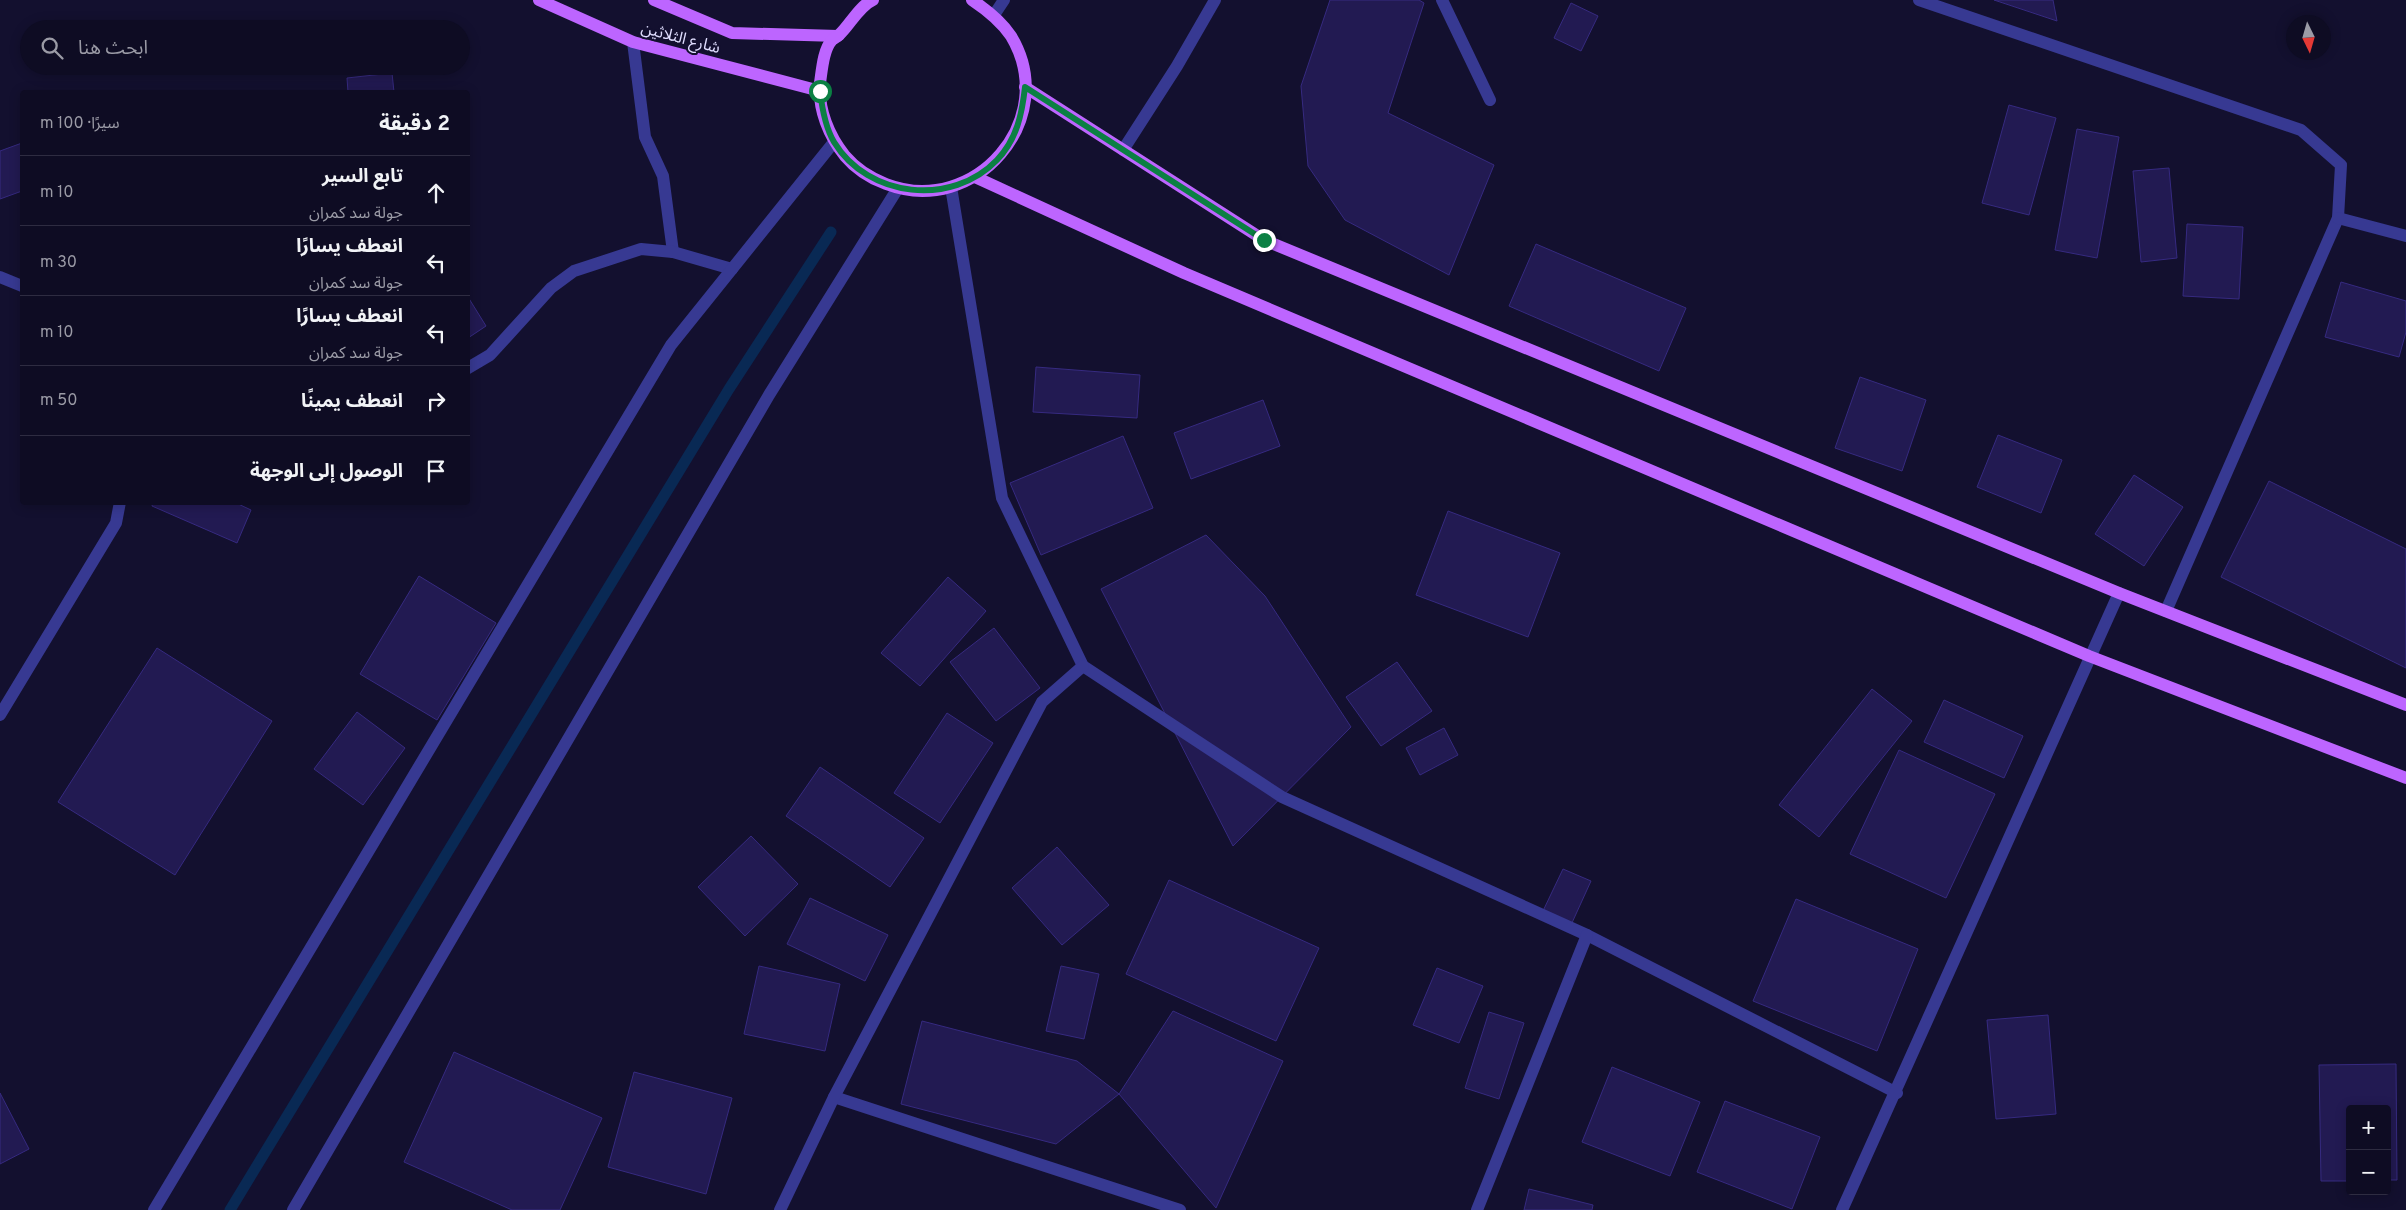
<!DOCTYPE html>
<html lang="ar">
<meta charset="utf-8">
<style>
:root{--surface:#0e0c23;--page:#1c1a30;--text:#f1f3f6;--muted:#9b9ba6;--line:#2e2c41}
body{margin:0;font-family:Overpass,"Noto Sans Arabic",sans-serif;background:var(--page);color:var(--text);direction:rtl}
.controls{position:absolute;right:15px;bottom:15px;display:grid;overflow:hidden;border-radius:5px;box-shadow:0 2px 12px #0003}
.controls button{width:45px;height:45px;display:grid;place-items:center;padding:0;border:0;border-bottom:1px solid var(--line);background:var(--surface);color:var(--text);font:25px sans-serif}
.compass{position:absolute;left:2286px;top:15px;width:45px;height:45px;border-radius:50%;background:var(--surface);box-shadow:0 2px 12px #0003;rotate:175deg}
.stop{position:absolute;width:15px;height:15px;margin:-11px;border:4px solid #0b8043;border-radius:50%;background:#fff}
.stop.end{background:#0b8043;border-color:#fff;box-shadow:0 1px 5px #0008}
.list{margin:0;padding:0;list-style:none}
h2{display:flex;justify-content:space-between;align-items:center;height:65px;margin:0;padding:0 20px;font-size:21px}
h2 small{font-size:16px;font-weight:400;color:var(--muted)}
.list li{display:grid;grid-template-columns:32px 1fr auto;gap:15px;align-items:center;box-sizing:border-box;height:70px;padding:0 20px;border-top:1px solid var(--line)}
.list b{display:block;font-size:19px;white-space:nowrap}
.list p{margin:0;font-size:16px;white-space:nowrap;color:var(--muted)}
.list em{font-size:16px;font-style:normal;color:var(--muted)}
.icon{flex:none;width:28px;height:28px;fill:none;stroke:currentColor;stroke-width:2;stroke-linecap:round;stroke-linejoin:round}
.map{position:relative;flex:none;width:2406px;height:1210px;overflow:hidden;direction:ltr}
.search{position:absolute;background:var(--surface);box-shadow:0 2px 12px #0003;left:20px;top:20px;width:450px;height:55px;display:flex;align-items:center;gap:12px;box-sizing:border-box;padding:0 18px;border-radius:28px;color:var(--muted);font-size:19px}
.panel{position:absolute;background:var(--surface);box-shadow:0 2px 12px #0003;left:20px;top:90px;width:450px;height:415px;border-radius:5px;direction:rtl}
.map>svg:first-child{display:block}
</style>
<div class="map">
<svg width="2406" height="1210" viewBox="0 0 2406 1210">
<rect width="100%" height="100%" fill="#13102f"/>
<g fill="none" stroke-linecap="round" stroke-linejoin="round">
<path stroke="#092954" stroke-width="11" d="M230,1210L729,389L831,232"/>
</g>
<g fill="#221a52" stroke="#362a80">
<path d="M1330,0H1419L1424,3L1388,113L1494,165L1449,275L1345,220L1308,166L1301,86Z"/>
<path d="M1994,0H2053L2057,21Z"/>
<path d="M1571,3L1598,16L1581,51L1554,38Z"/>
<path d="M392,73L394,92H348L347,78Z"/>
<path d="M2009,105L2056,118L2029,215L1982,203Z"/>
<path d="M2077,129L2119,137L2097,258L2055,250Z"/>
<path d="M22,143V191L0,199V151Z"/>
<path d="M2169,168L2177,258L2141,262L2133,171Z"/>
<path d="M2187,224L2243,227L2239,299L2183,296Z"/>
<path d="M1536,244L1686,308L1659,371L1509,306Z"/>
<path d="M2341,282L2406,301V332L2399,357L2325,337Z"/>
<path d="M468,297L486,326L468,338Z"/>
<path d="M1036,367L1140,375L1137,418L1033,412Z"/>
<path d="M1860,377L1926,400L1902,471L1835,448Z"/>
<path d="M1263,400L1280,446L1191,479L1174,433Z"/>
<path d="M1998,435L2062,460L2041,513L1977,487Z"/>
<path d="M1123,436L1153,508L1041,555L1010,483Z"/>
<path d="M2134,475L2183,507L2144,566L2095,534Z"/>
<path d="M2269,481L2406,549V668L2221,577Z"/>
<path d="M153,502H234L251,510L237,543L152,506Z"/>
<path d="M1448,511L1560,553L1528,637L1416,595Z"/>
<path d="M1206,535L1265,596L1351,727L1233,846L1101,589Z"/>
<path d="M419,576L496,623L437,720L360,674Z"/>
<path d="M948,577L986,611L920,686L881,653Z"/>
<path d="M994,628L1040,688L996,721L950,662Z"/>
<path d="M157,648L272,721L175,875L58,802Z"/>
<path d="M1397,662L1432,711L1381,746L1346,697Z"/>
<path d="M1872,689L1912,721L1819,837L1779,805Z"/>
<path d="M1944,700L2023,736L2004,778L1924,742Z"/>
<path d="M357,712L405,748L363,805L314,769Z"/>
<path d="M947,713L993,743L940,823L894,793Z"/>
<path d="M1444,728L1458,755L1420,775L1406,748Z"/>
<path d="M1899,750L1995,794L1946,898L1850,854Z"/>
<path d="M820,767L924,838L890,887L786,816Z"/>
<path d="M751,836L798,884L745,936L698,887Z"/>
<path d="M1057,847L1109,905L1062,945L1012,888Z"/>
<path d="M1563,869L1591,881L1571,925L1542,913Z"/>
<path d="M1169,880L1319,948L1276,1041L1126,974Z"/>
<path d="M810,898L888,935L865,981L787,944Z"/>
<path d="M1796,899L1918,949L1877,1051L1753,1001Z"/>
<path d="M759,966L840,984L825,1051L744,1034Z"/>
<path d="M1061,966L1099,974L1084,1039L1046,1031Z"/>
<path d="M1437,968L1483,986L1459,1043L1413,1025Z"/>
<path d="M1173,1011L1283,1061L1216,1208L1119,1094Z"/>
<path d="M1489,1012L1524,1023L1499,1099L1465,1088Z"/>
<path d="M2048,1015L2056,1114L1996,1119L1987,1020Z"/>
<path d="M922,1021L1077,1061L1119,1094L1056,1144L901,1104Z"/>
<path d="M454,1052L602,1118L560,1210H512L404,1162Z"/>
<path d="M2396,1064L2397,1180H2387V1109H2350V1181H2321L2319,1065Z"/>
<path d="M1612,1067L1700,1102L1670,1176L1582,1142Z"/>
<path d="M634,1072L732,1098L706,1194L608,1167Z"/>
<path d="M0,1093L29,1149L0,1164Z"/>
<path d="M1725,1101L1820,1137L1792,1209L1697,1172Z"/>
<path d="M1529,1189L1593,1205L1592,1210H1524Z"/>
</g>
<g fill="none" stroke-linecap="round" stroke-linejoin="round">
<g stroke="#373992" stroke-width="12">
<path d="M1442,0L1490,100"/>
<path d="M1919,0L2301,130L2341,165L2338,218L2166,611"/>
<path d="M994,15L1004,0"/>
<path d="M633,42L645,137L663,176L673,252"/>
<path d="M1123,150L1177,66L1215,0"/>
<path d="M951,187L1002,498L1083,666L1282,797L1587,935L1897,1093"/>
<path d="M2338,218L2406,236"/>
<path d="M0,277L22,286"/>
<path d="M468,368L490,355L551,288L574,271L641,249L673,252L732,269"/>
<path d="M0,715L116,523L120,502"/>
<path d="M834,1097L1180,1210"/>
<path d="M154,1210L671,345L834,142"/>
<path d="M293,1210L769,395L898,188"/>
<path d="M780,1210L834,1097L1042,702L1083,666"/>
<path d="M1477,1210L1587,935"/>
<path d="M1842,1210L2119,593"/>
</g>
<g stroke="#bd65ff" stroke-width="12">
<path d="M539,0L633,42L820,91"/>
<path d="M654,0L732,33L838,36"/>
<path d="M873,0C859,6 850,25 839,35C837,37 834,38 832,40C823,50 822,70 820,83C818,110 829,136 845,156C856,169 870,178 886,184C975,218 1061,119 1011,36C1001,21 987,10 972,0"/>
<path d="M1025,87L1264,240L2119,593L2406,705"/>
<path d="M975,177L1184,273L2089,656L2406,778"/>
</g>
</g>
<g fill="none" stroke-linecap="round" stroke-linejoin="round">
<path stroke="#0b8043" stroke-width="6" d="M820,91C822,108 825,127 834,142C868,198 952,207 997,160C1017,139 1022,114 1025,87L1264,240"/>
</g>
<g text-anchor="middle" stroke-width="4" stroke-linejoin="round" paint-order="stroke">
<g font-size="16" fill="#e0deff" stroke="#13102f">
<text transform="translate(681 37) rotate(15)" y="6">شارع الثلاثين</text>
</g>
</g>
</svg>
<div class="controls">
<button>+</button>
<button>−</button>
</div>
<svg class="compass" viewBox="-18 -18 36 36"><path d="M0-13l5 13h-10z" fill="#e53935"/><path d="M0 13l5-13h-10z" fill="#9b9ba6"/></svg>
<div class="stop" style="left:820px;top:91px"></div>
<div class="stop end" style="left:1264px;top:240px"></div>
<div class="search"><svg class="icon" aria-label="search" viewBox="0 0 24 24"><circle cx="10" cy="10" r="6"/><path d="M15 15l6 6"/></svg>ابحث هنا</div>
<section class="panel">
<h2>2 دقيقة<small>سيرًا · 100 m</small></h2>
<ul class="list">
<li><svg class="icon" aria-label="ahead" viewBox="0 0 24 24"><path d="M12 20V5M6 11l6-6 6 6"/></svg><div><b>تابع السير</b><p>جولة سد كمران</p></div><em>10 m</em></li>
<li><svg class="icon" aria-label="left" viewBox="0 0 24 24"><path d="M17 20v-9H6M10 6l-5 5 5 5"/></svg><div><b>انعطف يسارًا</b><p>جولة سد كمران</p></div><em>30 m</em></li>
<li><svg class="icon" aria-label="left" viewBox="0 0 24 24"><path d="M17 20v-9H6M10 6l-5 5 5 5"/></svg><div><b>انعطف يسارًا</b><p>جولة سد كمران</p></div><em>10 m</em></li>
<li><svg class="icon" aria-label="right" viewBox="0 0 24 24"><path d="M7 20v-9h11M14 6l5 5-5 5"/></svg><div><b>انعطف يمينًا</b></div><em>50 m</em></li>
<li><svg class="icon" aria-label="arrive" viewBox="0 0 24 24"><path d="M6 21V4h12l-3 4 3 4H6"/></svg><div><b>الوصول إلى الوجهة</b></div></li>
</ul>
</section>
</div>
